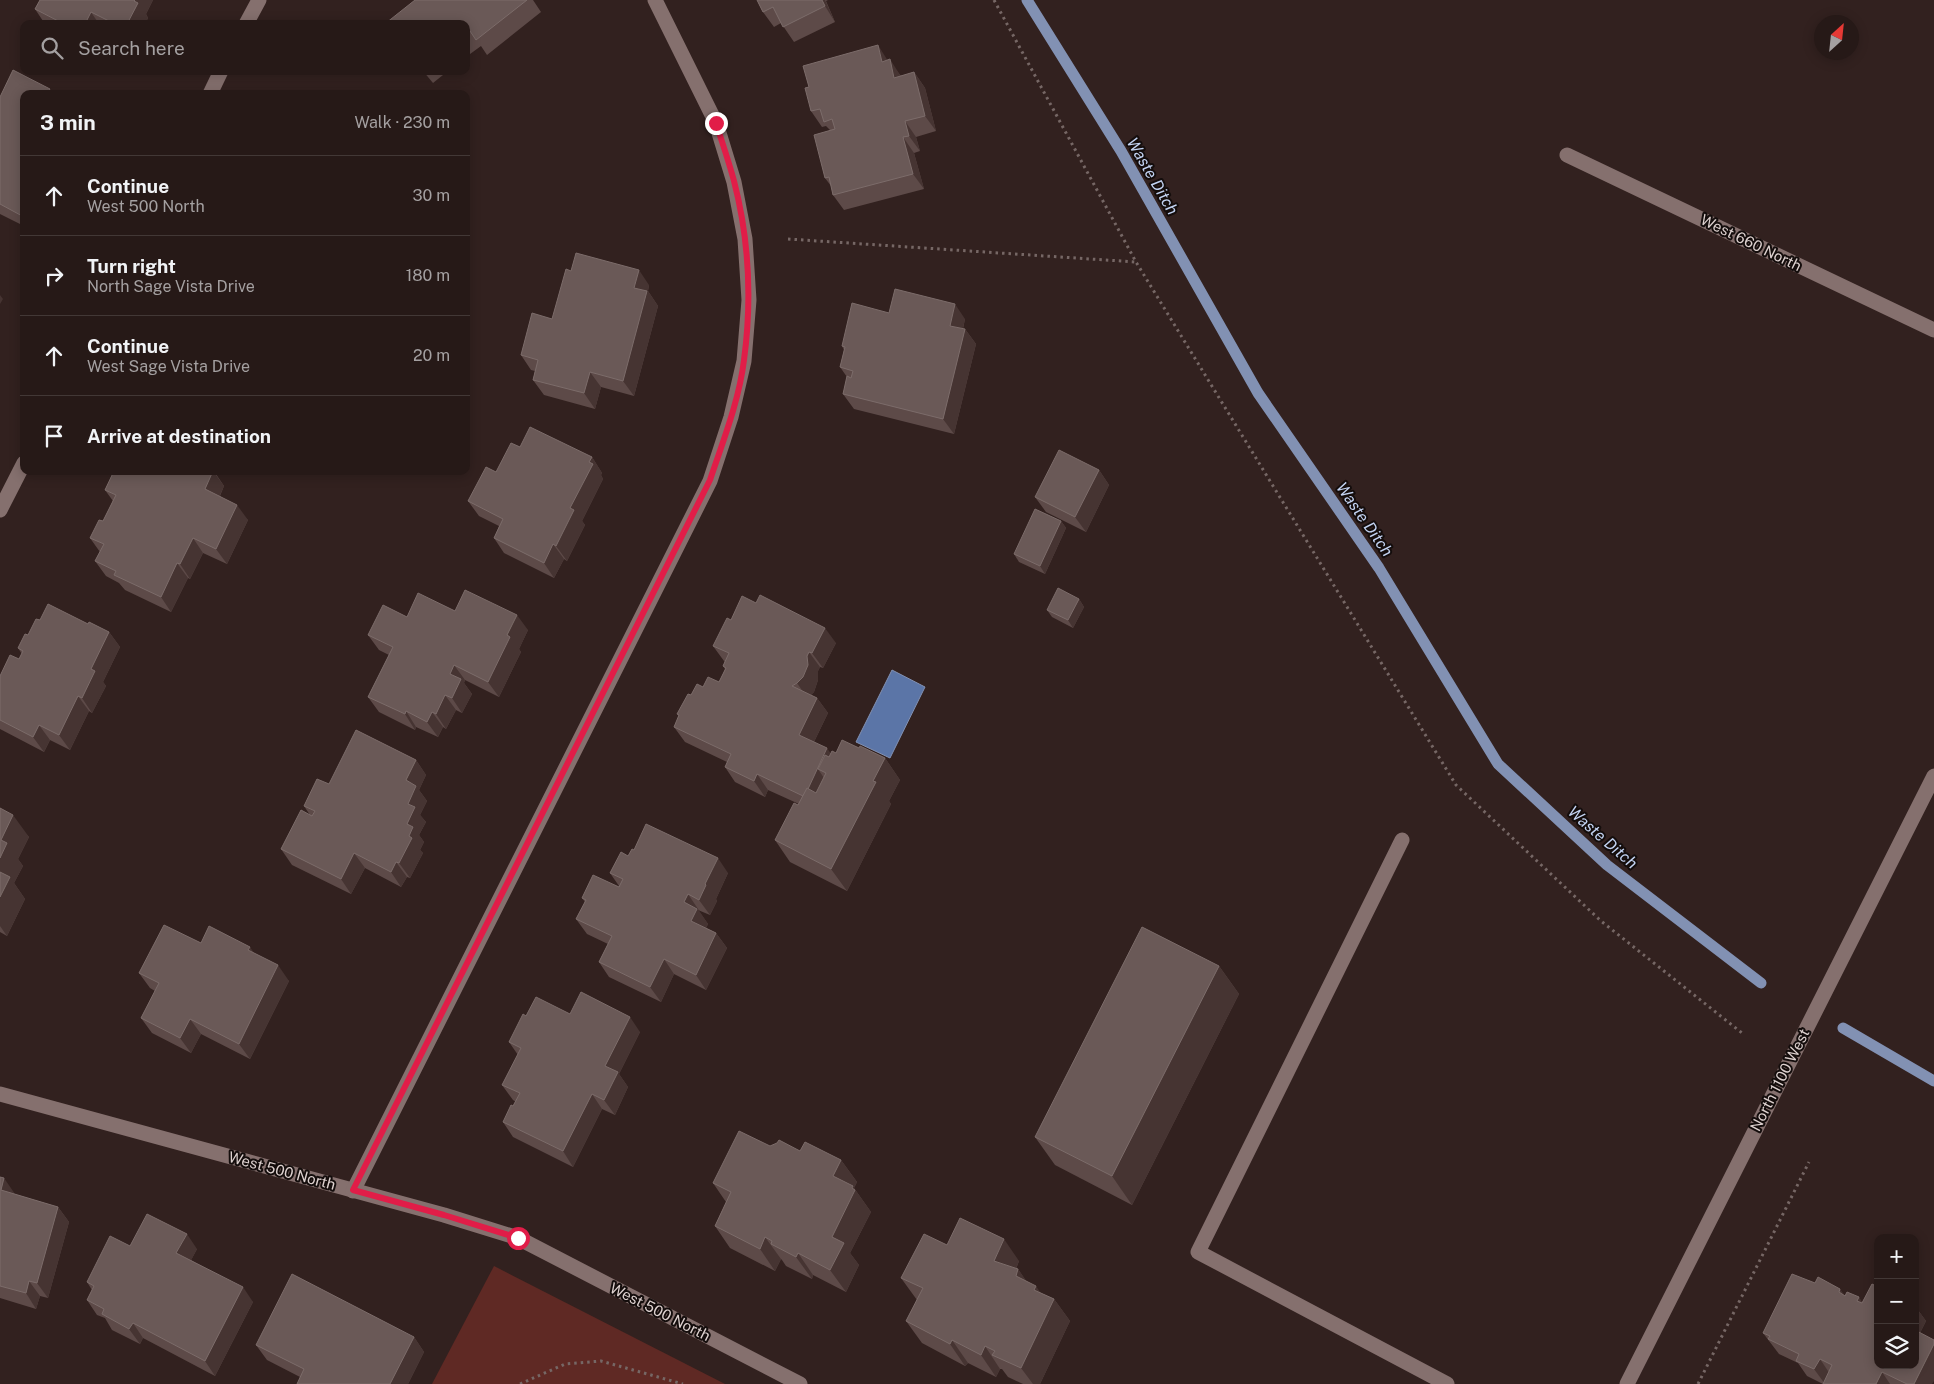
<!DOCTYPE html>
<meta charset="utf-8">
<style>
:root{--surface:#261917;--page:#322624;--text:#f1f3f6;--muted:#a4a0a1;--line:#423836}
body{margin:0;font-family:"Public Sans",sans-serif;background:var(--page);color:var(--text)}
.controls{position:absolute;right:15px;bottom:15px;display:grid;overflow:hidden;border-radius:10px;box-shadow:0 2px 12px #0003}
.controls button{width:45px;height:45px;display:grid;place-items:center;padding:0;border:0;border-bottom:1px solid var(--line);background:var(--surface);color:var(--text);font:25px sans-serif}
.compass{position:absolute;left:1814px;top:15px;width:45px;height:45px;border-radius:50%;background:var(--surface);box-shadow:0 2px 12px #0003;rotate:27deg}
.stop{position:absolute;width:15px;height:15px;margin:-11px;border:4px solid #e11d48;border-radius:50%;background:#fff}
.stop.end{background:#e11d48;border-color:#fff;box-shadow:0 1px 5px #0008}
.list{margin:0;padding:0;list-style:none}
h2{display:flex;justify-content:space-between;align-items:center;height:65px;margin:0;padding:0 20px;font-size:21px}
h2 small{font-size:16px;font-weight:400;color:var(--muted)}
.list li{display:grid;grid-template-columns:32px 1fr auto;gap:15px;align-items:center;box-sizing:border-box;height:80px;padding:0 20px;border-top:1px solid var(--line)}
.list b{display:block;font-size:19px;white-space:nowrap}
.list p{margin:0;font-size:16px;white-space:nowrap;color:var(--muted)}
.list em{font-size:16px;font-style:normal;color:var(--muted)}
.icon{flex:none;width:28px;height:28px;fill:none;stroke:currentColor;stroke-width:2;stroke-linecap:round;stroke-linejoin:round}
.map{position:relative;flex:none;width:1934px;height:1384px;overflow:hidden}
.search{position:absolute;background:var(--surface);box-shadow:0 2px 12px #0003;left:20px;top:20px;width:450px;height:55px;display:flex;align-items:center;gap:12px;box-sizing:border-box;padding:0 18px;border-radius:10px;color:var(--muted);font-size:19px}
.panel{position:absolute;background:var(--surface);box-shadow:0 2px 12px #0003;left:20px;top:90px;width:450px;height:385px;border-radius:10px}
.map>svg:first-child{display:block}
</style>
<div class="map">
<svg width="1934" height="1384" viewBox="0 0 1934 1384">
<rect width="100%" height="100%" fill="#32211f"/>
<path fill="#5f2924" d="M494,1266L725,1384H432Z"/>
<path fill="#5b75a7" stroke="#8291b3" d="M892,670L925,687L890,758L856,742Z"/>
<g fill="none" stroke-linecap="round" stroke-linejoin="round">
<g stroke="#8291b3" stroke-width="11">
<path d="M1027,0L1121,151L1258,393L1379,568L1498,764L1607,865L1761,983"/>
<path d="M1843,1028L1934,1081"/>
</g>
<g stroke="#766765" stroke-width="3" stroke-dasharray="2.5 4" stroke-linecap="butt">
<path d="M994,0L1136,262L1456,785L1601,921L1742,1033"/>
<path d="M788,239L1136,262"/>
<path d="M520,1384L565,1364L601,1361L683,1384"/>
<path d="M1698,1384L1809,1162"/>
</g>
<path stroke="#85706e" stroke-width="15" d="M1402,840L1198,1252L1447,1384"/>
<g stroke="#85706e" stroke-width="15">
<path d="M246,24L259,0"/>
<path d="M210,94L221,71"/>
<path d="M1567,155L1934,330"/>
<path d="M0,510L24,463"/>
<path d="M0,1094L444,1215L518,1238L800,1384"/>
<path d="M353,1191L710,481L731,417L744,361L749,300L745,239L734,182L716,123L655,0"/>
<path d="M1627,1384L1934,776"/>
</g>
</g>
<g fill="#5d4a48">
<path d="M40,0H153L146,14L148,18L145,24H45L35,9Z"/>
<path d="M415,0H533L541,12L487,55L481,46L466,57V24Z"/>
<path d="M757,0H828L826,1L835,22L794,42L781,23L774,27L763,12Z"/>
<path d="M888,60L901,76L914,72L925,88L936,131L916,137L920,151L914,153L924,189L844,210L833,195L831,186L825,178L830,130L826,126L822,127L811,111Z"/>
<path d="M423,71H448L433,83Z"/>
<path d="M24,94V226L0,214V97Z"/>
<path d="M649,285L648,291L658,306L634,396L601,387L595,409L544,395L533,380L535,371L531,370L521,355Z"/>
<path d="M889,313L965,319L963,329H965L976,344L954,434L854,409L843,394L847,377L840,367L844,350L842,346Z"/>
<path d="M520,447L592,457L602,473L601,475L603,479L582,521L585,525L567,561L564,559L554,578L504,553L494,538L499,526L479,516L468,501Z"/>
<path d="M1099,470L1109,485L1086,532L1046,512L1035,497Z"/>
<path d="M114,471H214L224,486L220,496L248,520L227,564L203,553L190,579L188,578L171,612L125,590L119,583L106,576L95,561L100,552L90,538L103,521L113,501L105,490Z"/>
<path d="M1061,521L1066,528L1045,574L1019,562L1014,554Z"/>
<path d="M1079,599L1084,607L1073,628L1052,617L1047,610Z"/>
<path d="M455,611L528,630L519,649L521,652L499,697L465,680L464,683L472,694L462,713L456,710L446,729L443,727L438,737L416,727L415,730L379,712L368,697L389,655L379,650L368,635L407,617Z"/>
<path d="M40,620L88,624L109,632L120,647L103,682L106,686L92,713L89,711L70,750L50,740L44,752L0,729V676L19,659L22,654L18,648Z"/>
<path d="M731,620L836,643L823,668L820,667L818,671V680L814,692L811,695L817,698L828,713L814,742L831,754L859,748L885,758L900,780L889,801L891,804L847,891L790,862L775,840L799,804L768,790L765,797L735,782L725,767L727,762L685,742L674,727L679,716L677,714L691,695L703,687L719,682L725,669L723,666L725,662L724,661L713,646Z"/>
<path d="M416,760L426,775L419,790L427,801L420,815L426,822L419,835L424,842L420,850L423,853L410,878L407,877L401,887L365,868L351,894L292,865L281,849L310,815L304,806L329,784Z"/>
<path d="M0,808L29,837L18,859L23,866L14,883L25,899L7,936L0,932Z"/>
<path d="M628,856L728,873L716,899L717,901L710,915L698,910L708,924L706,928L716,933L727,948L706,990L674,974L661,1002L609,977L599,962L608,944L587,934L576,919L585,902L582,898L619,887V886L610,873Z"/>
<path d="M201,943L254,954L289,981L250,1059L201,1034L191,1053L152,1033L141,1018L155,991L150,988L139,973Z"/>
<path d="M1219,966L1239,994L1132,1205L1055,1165L1035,1137Z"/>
<path d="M570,1014L640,1032L619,1074L628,1087L615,1115L602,1109L573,1167L513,1137L503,1122L516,1102L513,1100L502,1085L518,1055L509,1042L526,1016Z"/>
<path d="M770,1146L800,1151L841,1160L857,1182L854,1188L871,1212L850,1253L859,1265L846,1292L813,1275L812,1279L786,1266L782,1260L781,1259L775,1271L730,1248L715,1226L726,1202L713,1183Z"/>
<path d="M0,1177L14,1194L58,1207L69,1222L48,1298L40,1296L36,1309L0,1298Z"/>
<path d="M947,1245L1019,1261L1016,1269H1018L1026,1281L1041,1293L1054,1299L1070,1321L1040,1384H1023L1008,1377L1002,1369H1000L996,1377L968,1363L965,1366L922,1343L906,1321L917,1300L901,1278Z"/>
<path d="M130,1246L197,1249L191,1260L253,1302L215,1376L143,1338L140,1344L112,1330L105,1318L97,1315L87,1300L92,1290L87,1282Z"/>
<path d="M1845,1295L1862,1303L1915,1306L1926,1321L1920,1333L1932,1384H1823L1807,1376L1798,1363L1779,1354L1763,1333Z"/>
<path d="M414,1337L424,1352L408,1384H297L300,1377L267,1360L256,1345Z"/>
</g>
<g fill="#463432">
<path d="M135,0H153L146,14L148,18L145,24H127Z"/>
<path d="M822,0H825L835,22L825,6Z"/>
<path d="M91,12L99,24H85Z"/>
<path d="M878,45L888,61L882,62Z"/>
<path d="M890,59L900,75L905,93L894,78Z"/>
<path d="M914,72L925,88L936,131L925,116Z"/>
<path d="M905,121L916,137L920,151L909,136Z"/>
<path d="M903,137L914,153L924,189L913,174Z"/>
<path d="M639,270L649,285L648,291L658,306L634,396L623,381L634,288Z"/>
<path d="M0,295L3,299L0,304Z"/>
<path d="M955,304L965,319L960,341L950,326Z"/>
<path d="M965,329L976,344L954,434L943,419Z"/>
<path d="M590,372L601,387L595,409L584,393Z"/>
<path d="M592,457L602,473L601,475L603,479L582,521L585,525L567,561L556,546L570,508Z"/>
<path d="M1099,470L1109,485L1086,532L1075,517Z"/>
<path d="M213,471L224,486L216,504L205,489Z"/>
<path d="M237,505L248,520L227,564L216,549Z"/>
<path d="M1061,521L1066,528L1045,574L1040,566Z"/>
<path d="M193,538L203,553L190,579L180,564Z"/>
<path d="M553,544L564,559L554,578L544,563Z"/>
<path d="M177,563L188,578L171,612L161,597Z"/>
<path d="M1079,599L1084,607L1073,628L1068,620Z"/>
<path d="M517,615L528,630L519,649L521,652L499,697L488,682L507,635Z"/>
<path d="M825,628L836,643L823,668L812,653Z"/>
<path d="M109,632L120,647L103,682L106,686L92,713L82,698L91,669Z"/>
<path d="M809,652L820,667L818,671V680L814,692L808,699L797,683Z"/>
<path d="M454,665L465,680L464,683L472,694L462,713L452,698L450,674Z"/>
<path d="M445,695L456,710L446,729L436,714Z"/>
<path d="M78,696L89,711L70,750L59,735Z"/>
<path d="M817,698L828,713L810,750L799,735Z"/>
<path d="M406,711L416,727L415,730L405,714Z"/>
<path d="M432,712L443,727L438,737L427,722Z"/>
<path d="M39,725L50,740L44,752L33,737Z"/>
<path d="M827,748L838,764L826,773L818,769L828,784L814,812L804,797Z"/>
<path d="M885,758L900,780L889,801L891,804L847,891L831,869L873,781Z"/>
<path d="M416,760L426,775L419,790L427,801L420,815L426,822L419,835L424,842L420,850L423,853L410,878L399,863L407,824L408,804L406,780Z"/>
<path d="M757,774L768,790L765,797L754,781Z"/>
<path d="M13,815L29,837L18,859L23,866L14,883L25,899L7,936L0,926V858L1,840Z"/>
<path d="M354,853L365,868L351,894L341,879Z"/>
<path d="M718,858L728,873L716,899L717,901L710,915L699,900L705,884Z"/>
<path d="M396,862L407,877L401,887L391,872Z"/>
<path d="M688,894L708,924L702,936L691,921L684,902Z"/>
<path d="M716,933L727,948L706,990L696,975Z"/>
<path d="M250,947L260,962L248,950Z"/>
<path d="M664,959L674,974L661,1002L650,987Z"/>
<path d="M278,965L289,981L250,1059L239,1044Z"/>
<path d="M1219,966L1239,994L1132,1205L1112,1176Z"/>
<path d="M630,1017L640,1032L619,1074L628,1087L615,1115L604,1100L605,1066Z"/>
<path d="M190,1019L201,1034L191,1053L180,1038Z"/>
<path d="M592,1094L602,1109L573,1167L563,1151Z"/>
<path d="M841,1160L857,1182L854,1188L871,1212L850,1253L859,1265L846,1292L830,1270L833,1176Z"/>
<path d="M4,1178L15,1194L11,1205L1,1190Z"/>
<path d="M58,1207L69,1222L48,1298L37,1283Z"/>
<path d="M187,1234L197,1249L187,1268L176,1253Z"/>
<path d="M765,1237L781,1259L775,1271L760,1249Z"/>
<path d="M1004,1239L1019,1261L1010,1283L994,1261Z"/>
<path d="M798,1253L813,1275L812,1279L796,1257Z"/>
<path d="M1018,1269L1034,1292L1016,1276Z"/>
<path d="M29,1281L40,1296L36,1309L26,1293Z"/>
<path d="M1036,1286L1050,1307L1054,1299L1070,1321L1040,1384H1033L1021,1368L1034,1290Z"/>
<path d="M243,1287L253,1302L215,1376L205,1361Z"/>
<path d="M1840,1289L1851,1304L1839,1292Z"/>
<path d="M1859,1297L1869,1313L1857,1301Z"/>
<path d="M1915,1306L1926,1321L1916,1341L1915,1340Z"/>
<path d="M133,1323L143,1338L140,1344L129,1329Z"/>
<path d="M414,1337L424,1352L408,1384H390Z"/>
<path d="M952,1340L968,1363L965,1366L950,1344Z"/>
<path d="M1934,1344V1381L1932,1384H1914Z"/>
<path d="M985,1346L1000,1369L996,1377L981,1355Z"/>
<path d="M1820,1359L1830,1374L1825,1384L1814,1369Z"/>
<path d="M1882,1372L1890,1384H1876Z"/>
</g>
<g fill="#6a5957" stroke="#7c6c6a">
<path d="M40,0H135L134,1L138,3L127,24H115L91,12L85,24H64L35,9Z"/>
<path d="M415,0H527L476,40L470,31L466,34V24H387L386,23Z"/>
<path d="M757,0H822L825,6L783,27L773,7L763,12Z"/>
<path d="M878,45L882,62L890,59L894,78L914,72L925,116L905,121L909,136L903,137L913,174L833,195L829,177L825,178L814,135L835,129L832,119L824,122L820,109L811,111L805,88L809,87L803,66Z"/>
<path d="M13,70L50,89L48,92L52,94H24V217L0,204V97Z"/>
<path d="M576,253L639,270L634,288L647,291L623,381L590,372L584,393L533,380L538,360L521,355L532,313L552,319L566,269L571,271Z"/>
<path d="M895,289L955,304L950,326L965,329L943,419L843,394L847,376L851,378L853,371L840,367L845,347L842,346L852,303L889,313Z"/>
<path d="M530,427L592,457L589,462L593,464L570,508L574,510L556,546L553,544L544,563L494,538L503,519L468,501L486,467L496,472L511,443L520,447Z"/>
<path d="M1059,450L1099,470L1075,517L1035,497Z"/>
<path d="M114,471H213L205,489L237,505L216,549L193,538L180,564L177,563L161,597L114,575L116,571L95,561L104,544L90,538L99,520L103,521L116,495L105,490Z"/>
<path d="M1035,509L1061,521L1040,566L1014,554Z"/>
<path d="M1058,588L1079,599L1068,620L1047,610Z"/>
<path d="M465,590L517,615L507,635L510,637L488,682L454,665L450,674L461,679L452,698L445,695L436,714L432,712L427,722L406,711L405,714L368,697L393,647L368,635L383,605L407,617L418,593L455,611Z"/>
<path d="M760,595L825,628L812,653L809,652L807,656L808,665L803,677L797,683L792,686L817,698L799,735L827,748L808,789L803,796L757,774L754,781L725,767L731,754L674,727L679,715L677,714L688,694L691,695L697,684L703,687L708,677L719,682L726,668L723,666L729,653L713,646L727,618L731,620L742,596L756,603Z"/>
<path d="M48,604L88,624L89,622L109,632L91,669L95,671L82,698L78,696L59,735L39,725L33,737L0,720V676L10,655L19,659L23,651L18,648L25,634L28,635L36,619L40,620Z"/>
<path d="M356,730L416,760L406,780L416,786L408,804L415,807L407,824L413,827L409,836L412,838L399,863L396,862L391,872L354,853L341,879L281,849L301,810L312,816L315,811L304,806L317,779L329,784Z"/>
<path d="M842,740L859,748L860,746L885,758L873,781L876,782L831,869L775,840L794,803L798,805L807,788L816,793L826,773L818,769L825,755L829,757L832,751L836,753Z"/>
<path d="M0,808L13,815L1,840L7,843L0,858Z"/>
<path d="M646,824L718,858L705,884L706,885L699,900L688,894L684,902L697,909L691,921L716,933L696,975L664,959L650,987L599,962L612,936L576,919L586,900L582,898L593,875L619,887L623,879L610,873L621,852L628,856L632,849L634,850Z"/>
<path d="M0,872L10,877L0,897Z"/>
<path d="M164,925L201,943L209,926L250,947L248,950L278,965L239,1044L190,1019L180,1038L141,1018L159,983L139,973Z"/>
<path d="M1142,927L1219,966L1112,1176L1035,1137Z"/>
<path d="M581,992L630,1017L605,1066L618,1072L604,1100L592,1094L563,1151L503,1122L511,1105L513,1106L520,1093L502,1085L521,1048L509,1042L523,1014L526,1016L536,997L570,1014Z"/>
<path d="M739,1131L770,1146L777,1143L779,1140L800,1151L805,1142L841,1160L833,1176L853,1186L852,1188L855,1190L832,1237L844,1243L830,1270L798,1253L796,1257L771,1244L772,1241L765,1237L760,1249L715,1226L731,1192L713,1183Z"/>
<path d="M0,1177L4,1178L1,1190L58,1207L37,1283L29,1281L26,1293L0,1286Z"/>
<path d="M147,1214L187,1234L176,1253L243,1287L205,1361L133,1323L129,1329L102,1314L104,1309L87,1300L94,1286L87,1282L110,1236L130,1246Z"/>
<path d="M960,1218L1004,1239L994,1261L1018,1269L1016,1276L1036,1286L1034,1290L1054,1299L1021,1368L992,1355L995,1351L985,1346L981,1355L952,1340L950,1344L906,1321L923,1288L901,1278L924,1234L947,1245Z"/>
<path d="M292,1274L414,1337L390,1384H297L304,1369L256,1345Z"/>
<path d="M1792,1274L1815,1283L1818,1277L1840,1289L1839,1292L1845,1296L1847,1292L1859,1297L1857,1301L1862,1303L1872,1284L1878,1287V1365H1915V1330L1934,1340V1344L1914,1384H1907L1882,1372L1876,1384H1823L1832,1365L1820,1359L1814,1369L1796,1361L1799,1354L1768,1339L1770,1336L1763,1333Z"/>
</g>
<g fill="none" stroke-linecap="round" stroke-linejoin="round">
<path stroke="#e11d48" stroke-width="6" d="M518,1238L444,1215L353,1190L710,480C723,441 739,401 744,360C752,300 749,239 734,181C729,162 722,142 716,123"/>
</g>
<g text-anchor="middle" stroke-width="4" stroke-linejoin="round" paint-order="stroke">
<g font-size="15" fill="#ddd1cf" stroke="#140d0c">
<text transform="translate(1751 243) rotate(26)" y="5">West 660 North</text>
<text transform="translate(1780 1080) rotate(-63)" y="5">North 1100 West</text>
<text transform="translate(282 1171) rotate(15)" y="5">West 500 North</text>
<text transform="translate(660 1312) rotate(27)" y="5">West 500 North</text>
</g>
<g font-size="16" font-style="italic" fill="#c3d3f2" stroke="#140d0c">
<text transform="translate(1153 176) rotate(60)" y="6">Waste Ditch</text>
<text transform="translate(1365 519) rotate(55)" y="6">Waste Ditch</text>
<text transform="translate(1603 837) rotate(41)" y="6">Waste Ditch</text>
</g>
</g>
</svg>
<div class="controls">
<button>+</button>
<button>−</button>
<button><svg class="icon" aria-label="layers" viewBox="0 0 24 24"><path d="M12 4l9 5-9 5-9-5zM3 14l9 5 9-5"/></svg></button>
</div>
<svg class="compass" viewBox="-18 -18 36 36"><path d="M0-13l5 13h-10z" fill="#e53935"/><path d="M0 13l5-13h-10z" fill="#a4a0a1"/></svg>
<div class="stop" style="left:518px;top:1238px"></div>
<div class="stop end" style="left:716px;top:123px"></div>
<div class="search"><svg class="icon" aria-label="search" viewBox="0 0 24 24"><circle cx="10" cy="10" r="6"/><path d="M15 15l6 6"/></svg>Search here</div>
<section class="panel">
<h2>3 min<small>Walk · 230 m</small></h2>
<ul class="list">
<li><svg class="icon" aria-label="ahead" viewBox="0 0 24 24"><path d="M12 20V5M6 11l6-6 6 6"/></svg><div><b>Continue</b><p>West 500 North</p></div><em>30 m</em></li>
<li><svg class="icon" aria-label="right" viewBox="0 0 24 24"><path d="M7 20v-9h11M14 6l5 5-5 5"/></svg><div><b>Turn right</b><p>North Sage Vista Drive</p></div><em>180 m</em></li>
<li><svg class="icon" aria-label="ahead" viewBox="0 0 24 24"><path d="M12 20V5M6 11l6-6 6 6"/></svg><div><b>Continue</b><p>West Sage Vista Drive</p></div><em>20 m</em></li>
<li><svg class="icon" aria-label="arrive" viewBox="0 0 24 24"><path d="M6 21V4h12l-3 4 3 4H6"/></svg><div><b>Arrive at destination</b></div></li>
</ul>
</section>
</div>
